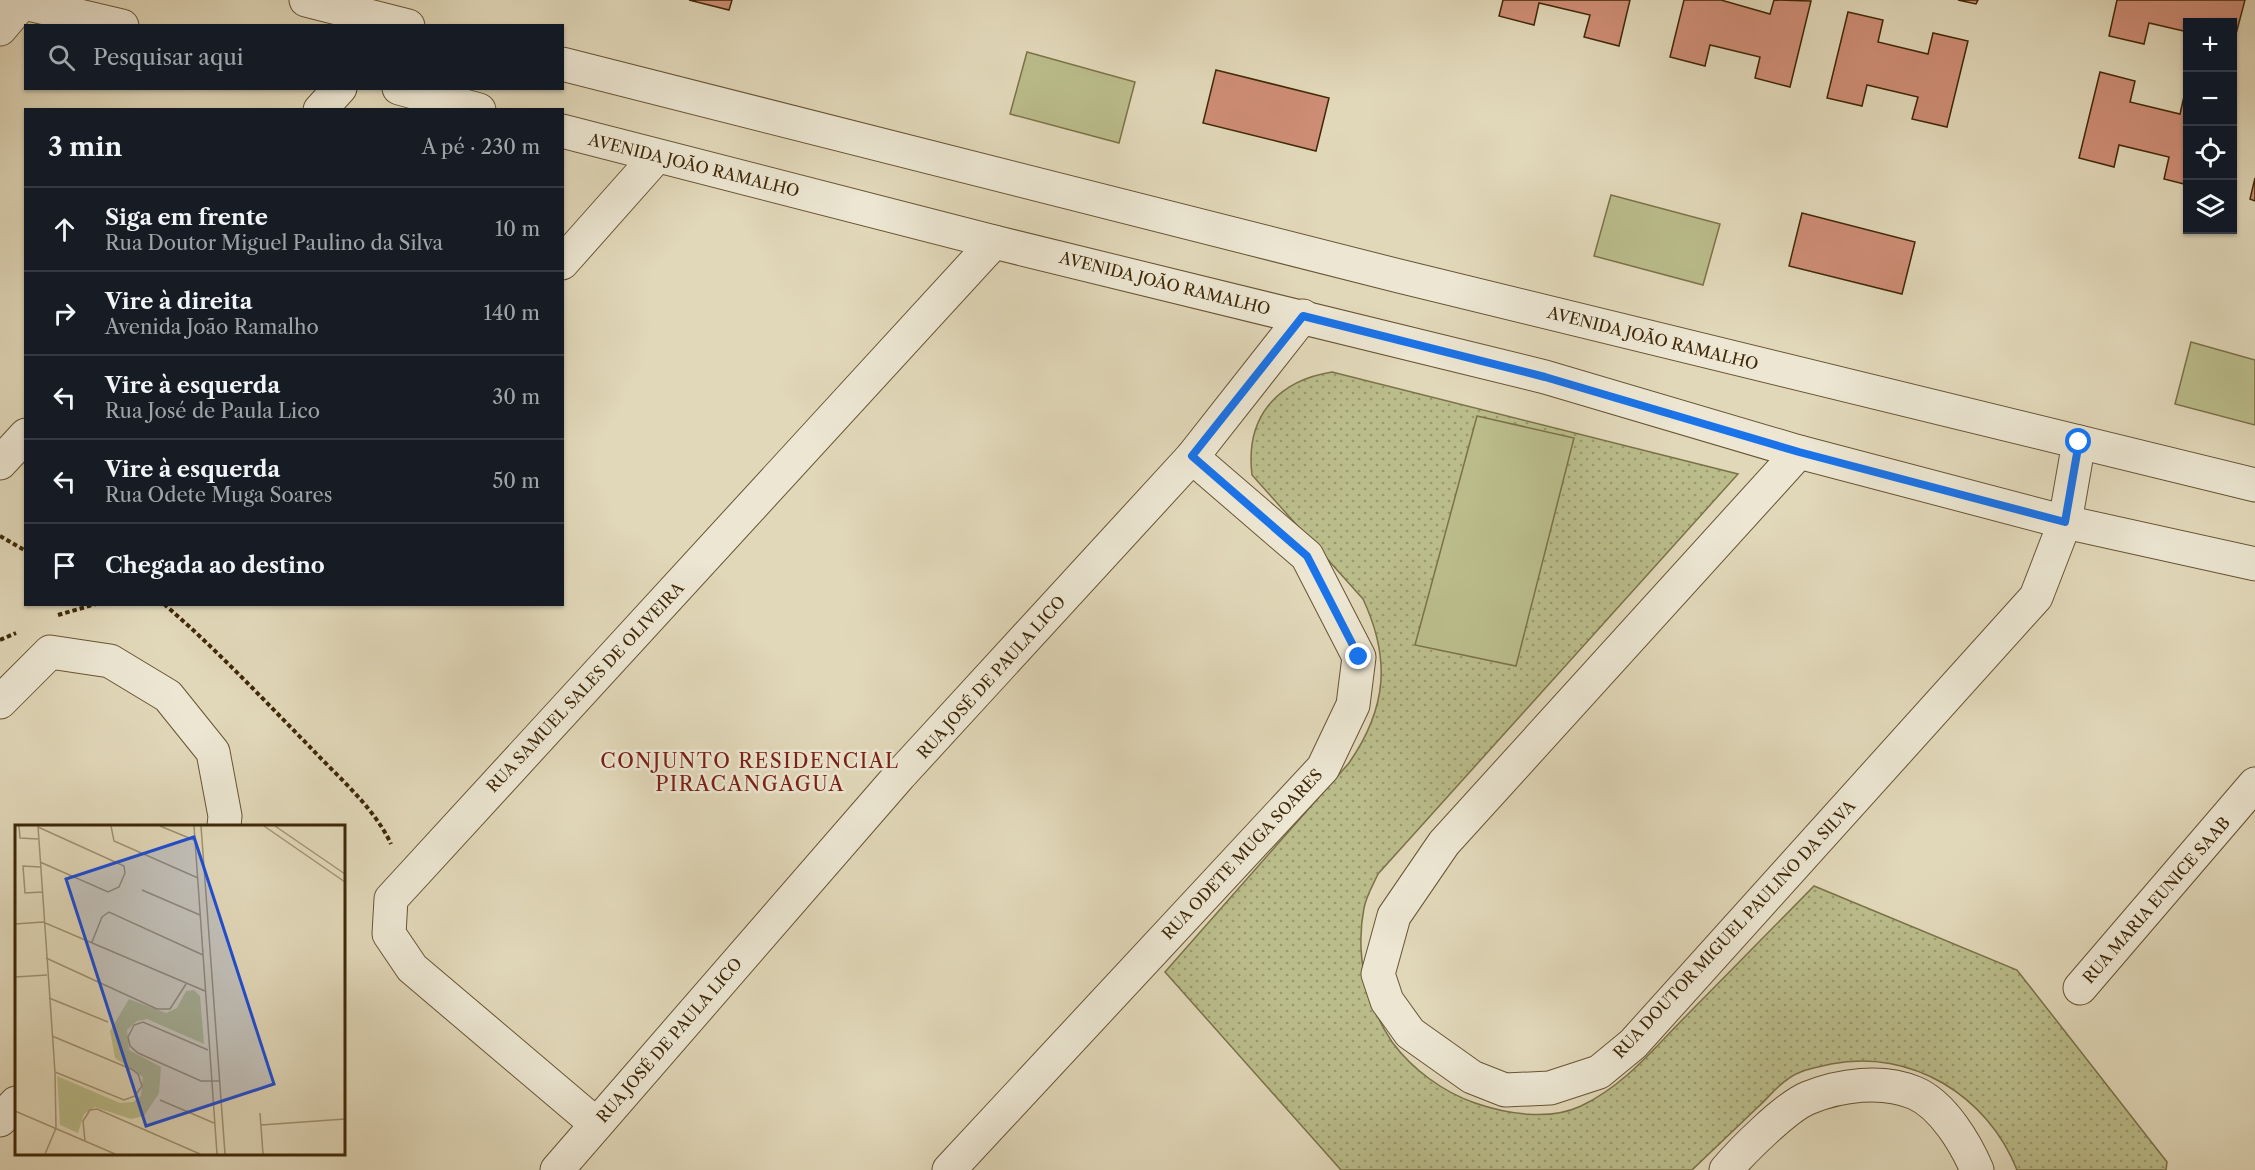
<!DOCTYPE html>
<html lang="pt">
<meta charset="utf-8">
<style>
:root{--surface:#171b24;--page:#20242c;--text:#f1f3f6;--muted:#9ea1a6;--line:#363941}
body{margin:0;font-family:"Libre Caslon Text",serif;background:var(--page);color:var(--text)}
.controls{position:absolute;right:18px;top:18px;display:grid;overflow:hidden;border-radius:0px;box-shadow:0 2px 4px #0004}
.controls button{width:54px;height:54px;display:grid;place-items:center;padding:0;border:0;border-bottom:2px solid var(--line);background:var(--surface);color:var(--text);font:30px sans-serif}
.stop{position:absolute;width:18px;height:18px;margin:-14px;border:4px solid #1a73e8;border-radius:50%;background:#fff}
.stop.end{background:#1a73e8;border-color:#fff;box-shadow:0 2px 6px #0008}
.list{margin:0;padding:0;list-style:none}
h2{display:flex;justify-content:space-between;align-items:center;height:78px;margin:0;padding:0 24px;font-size:26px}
h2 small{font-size:20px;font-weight:400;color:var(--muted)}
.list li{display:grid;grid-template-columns:39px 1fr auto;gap:18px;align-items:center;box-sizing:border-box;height:84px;padding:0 24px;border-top:2px solid var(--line)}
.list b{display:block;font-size:22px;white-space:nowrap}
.list p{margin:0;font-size:20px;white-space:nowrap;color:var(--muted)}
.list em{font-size:20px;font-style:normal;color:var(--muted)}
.icon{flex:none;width:33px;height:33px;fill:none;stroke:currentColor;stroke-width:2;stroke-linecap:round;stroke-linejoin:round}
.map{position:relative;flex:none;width:2255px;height:1170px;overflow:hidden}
.search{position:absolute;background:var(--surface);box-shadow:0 2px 4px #0004;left:24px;top:24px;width:540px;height:66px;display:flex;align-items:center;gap:15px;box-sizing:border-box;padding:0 21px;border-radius:0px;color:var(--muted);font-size:22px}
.panel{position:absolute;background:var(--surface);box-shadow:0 2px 4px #0004;left:24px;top:108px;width:540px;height:498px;border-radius:0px}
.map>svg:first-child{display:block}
</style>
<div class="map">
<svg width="2255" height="1170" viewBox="0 0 2255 1170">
<defs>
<pattern id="park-dots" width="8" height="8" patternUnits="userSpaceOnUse" patternTransform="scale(1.5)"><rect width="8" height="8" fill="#babc8a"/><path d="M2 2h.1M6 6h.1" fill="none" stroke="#99996f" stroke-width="1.8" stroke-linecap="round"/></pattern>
</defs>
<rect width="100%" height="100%" fill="#e1d8b9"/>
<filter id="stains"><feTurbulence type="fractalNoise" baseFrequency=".00333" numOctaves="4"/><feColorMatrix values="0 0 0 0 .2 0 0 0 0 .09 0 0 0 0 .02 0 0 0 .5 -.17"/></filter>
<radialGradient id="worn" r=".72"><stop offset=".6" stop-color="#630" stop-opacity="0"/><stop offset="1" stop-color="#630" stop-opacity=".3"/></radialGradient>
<path fill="url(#park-dots)" stroke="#7c7248" stroke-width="1.5" d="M1332,372L1738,474L1378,874C1373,885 1366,897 1364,908C1355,954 1366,1003 1392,1042C1412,1069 1443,1092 1475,1103C1507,1114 1549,1121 1581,1106C1624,1086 1654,1048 1687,1015C1729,972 1772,929 1814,886L2017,970L2167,1162L2166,1170H2017C1988,1096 1911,1048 1831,1064C1817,1067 1799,1070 1788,1079C1777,1086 1768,1098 1758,1107C1736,1128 1714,1149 1692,1170H1341L1165,972L1349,763C1387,708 1391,659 1363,599L1252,475C1245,418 1276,381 1332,372Z"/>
<g fill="#babc8a" stroke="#7c7248" stroke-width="1.5">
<path d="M1027,52L1135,82L1119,143L1010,114Z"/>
<path d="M1611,195L1720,224L1703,285L1594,256Z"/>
<path d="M2191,342L2255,360V425L2175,404Z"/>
<path d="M1477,416L1574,438L1516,666L1415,645Z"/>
</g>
<g fill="#ce8d76" stroke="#3f2807" stroke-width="1.5">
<path d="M689,0H732L729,10Z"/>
<path d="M1503,0H1630L1619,46L1584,37L1590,15L1539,3L1534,25L1499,16Z"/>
<path d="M1684,0H1721L1770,14L1774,0L1811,1L1790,87L1755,78L1760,57L1710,45L1705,66L1670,57Z"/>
<path d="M1958,0H1978L1976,4Z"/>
<path d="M2117,0H2245L2232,49V22H2188V32L2149,23L2144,44L2109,36Z"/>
<path d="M1848,12L1883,20L1878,42L1928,54L1933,33L1968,41L1947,127L1912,119L1918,97L1867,85L1862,106L1827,98Z"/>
<path d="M1216,70L1329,98L1316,151L1203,123Z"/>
<path d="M2100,72L2135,81L2130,102L2180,114L2185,92L2188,93V185L2164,179L2169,157L2119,145L2114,167L2079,158Z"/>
<path d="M2255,178V201L2250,199Z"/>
<path d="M1802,213L1915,242L1902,294L1789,266Z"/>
</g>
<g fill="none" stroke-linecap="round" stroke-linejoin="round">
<g stroke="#685434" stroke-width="35">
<g id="minor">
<path d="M11,0L122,26"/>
<path d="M306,0L408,26"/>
<path d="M0,29L22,3"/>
<path d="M562,64L1399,276L2255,485"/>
<path d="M399,88L479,110"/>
<path d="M320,110L340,88"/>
<path d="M562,131L994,242L1545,377L1799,452L2065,522L2255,564"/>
<path d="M562,263L657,156"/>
<path d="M1799,452L1444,843L1394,916L1378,974L1387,1001L1410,1033L1472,1077L1505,1090L1550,1088L1599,1072L1633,1044L2036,597L2065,522L2079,442"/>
<path d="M0,463L26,435"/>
<path d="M0,702L50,652L110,661L168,696L213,752L225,816L224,826"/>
<path d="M2080,988L2255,784"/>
<path d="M0,1120L16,1103"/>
<path d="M596,1124L412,968L389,934L391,899L994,242"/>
<path d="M557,1170L900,775L1192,457L1303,316"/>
<path d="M949,1170L1323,768L1353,705L1359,657L1307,556L1192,457"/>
<path d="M1726,1170C1742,1151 1786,1107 1808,1098C1840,1085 1882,1079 1915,1093C1943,1105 1966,1144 1977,1170"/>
</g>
</g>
<g stroke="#3f2807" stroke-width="4" stroke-dasharray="4.5 3" stroke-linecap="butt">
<path d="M0,536L26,551"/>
<path d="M164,604C215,648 261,697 309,746C337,776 374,807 391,844"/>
<path d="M58,615L96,604"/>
<path d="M0,640L16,633"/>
</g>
<use href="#minor" stroke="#ece6d2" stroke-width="33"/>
</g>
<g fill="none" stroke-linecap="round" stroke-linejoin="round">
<path stroke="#1a73e8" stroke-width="8" d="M1359,657L1307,556L1192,456L1303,316L1545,377L1799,452L2065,522L2079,442"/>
</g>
<g text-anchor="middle" stroke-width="5" stroke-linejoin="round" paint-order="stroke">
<g font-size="16" fill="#3f2807" stroke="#ece6d2">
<text transform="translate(694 165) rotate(14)" y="6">AVENIDA JOÃO RAMALHO</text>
<text transform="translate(1165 283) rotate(14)" y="6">AVENIDA JOÃO RAMALHO</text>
<text transform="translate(1653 338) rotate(14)" y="6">AVENIDA JOÃO RAMALHO</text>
<text transform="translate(991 677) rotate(-48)" y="6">RUA JOSÉ DE PAULA LICO</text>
<text transform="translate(585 687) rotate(-47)" y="6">RUA SAMUEL SALES DE OLIVEIRA</text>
<text transform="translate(1242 854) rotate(-47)" y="6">RUA ODETE MUGA SOARES</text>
<text transform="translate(2156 900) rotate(-49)" y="6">RUA MARIA EUNICE SAAB</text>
<text transform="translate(1734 929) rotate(-47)" y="6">RUA DOUTOR MIGUEL PAULINO DA SILVA</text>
<text transform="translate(669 1040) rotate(-49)" y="6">RUA JOSÉ DE PAULA LICO</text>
</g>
<g font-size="20" letter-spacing="1.5" fill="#7a1f14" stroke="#ece6d2">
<text x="750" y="768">CONJUNTO RESIDENCIAL<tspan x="750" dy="23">PIRACANGAGUA</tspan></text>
</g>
</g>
<g transform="translate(15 825)">
<rect width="330" height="330" fill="#e1d8b9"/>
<path d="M179,165L185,171L189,219L132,194L122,196L112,205L114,225L146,242L144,268L129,291L116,294L80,282L69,289L63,308L45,300L42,251L105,278L118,277L126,271L128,252L100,233L95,206L114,174L151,188L162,183L171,166Z" fill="#babc8a"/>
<path d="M186,189L187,200L160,202L158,190ZM62,267L64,293L48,294L47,268Z" fill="#babc8a"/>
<path fill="none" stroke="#a09272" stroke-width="1.5" d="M4,1L5,13L23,14M23,1L40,247L41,303L30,329M96,1L99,16L183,53M145,1L179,15M179,1L202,329M186,1L210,329M249,1L330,57M260,1L330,49M23,2L109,41L110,48L104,62L93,67L25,37M25,42L8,41L10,68L27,67M127,65L185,90M0,99L28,97L190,166M77,117L87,92L94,87L188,130M31,133L142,184H155L171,159M0,152L32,150M34,173L93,197M37,211L116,244L123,249L127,261L120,271L109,275L40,247M193,225L128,197L119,200L113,212L115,221L123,228L186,256H204M145,275L199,298M0,286L100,329M245,288L248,329M246,300L330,294M70,316L68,296L75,285L82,284L185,329"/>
<path fill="#1d4ed8" fill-opacity="0.15" stroke="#1d4ed8" stroke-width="3" d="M179,12L259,259L131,301L51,54Z"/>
<rect width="330" height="330" fill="none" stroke="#3f2807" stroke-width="3"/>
</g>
<rect width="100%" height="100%" filter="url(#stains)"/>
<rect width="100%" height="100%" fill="url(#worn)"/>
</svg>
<div class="controls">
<button>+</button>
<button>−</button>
<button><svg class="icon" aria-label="locate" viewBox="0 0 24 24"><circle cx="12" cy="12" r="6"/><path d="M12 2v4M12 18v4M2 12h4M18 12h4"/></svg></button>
<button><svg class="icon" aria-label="layers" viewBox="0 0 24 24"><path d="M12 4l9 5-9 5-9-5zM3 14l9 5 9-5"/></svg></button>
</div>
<div class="stop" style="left:2079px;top:442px"></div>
<div class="stop end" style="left:1359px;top:657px"></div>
<div class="search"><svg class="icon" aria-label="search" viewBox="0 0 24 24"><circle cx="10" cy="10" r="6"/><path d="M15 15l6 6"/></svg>Pesquisar aqui</div>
<section class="panel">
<h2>3 min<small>A pé · 230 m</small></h2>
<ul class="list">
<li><svg class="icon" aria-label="ahead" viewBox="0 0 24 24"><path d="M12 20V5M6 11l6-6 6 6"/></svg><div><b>Siga em frente</b><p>Rua Doutor Miguel Paulino da Silva</p></div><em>10 m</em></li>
<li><svg class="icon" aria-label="right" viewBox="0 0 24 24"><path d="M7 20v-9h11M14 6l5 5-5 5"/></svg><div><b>Vire à direita</b><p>Avenida João Ramalho</p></div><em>140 m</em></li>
<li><svg class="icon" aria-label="left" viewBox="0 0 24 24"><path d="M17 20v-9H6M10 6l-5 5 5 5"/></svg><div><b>Vire à esquerda</b><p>Rua José de Paula Lico</p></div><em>30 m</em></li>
<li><svg class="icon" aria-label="left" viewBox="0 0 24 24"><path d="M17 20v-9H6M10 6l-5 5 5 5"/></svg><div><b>Vire à esquerda</b><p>Rua Odete Muga Soares</p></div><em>50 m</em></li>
<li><svg class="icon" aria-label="arrive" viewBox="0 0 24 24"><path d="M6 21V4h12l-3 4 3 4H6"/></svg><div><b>Chegada ao destino</b></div></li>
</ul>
</section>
</div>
